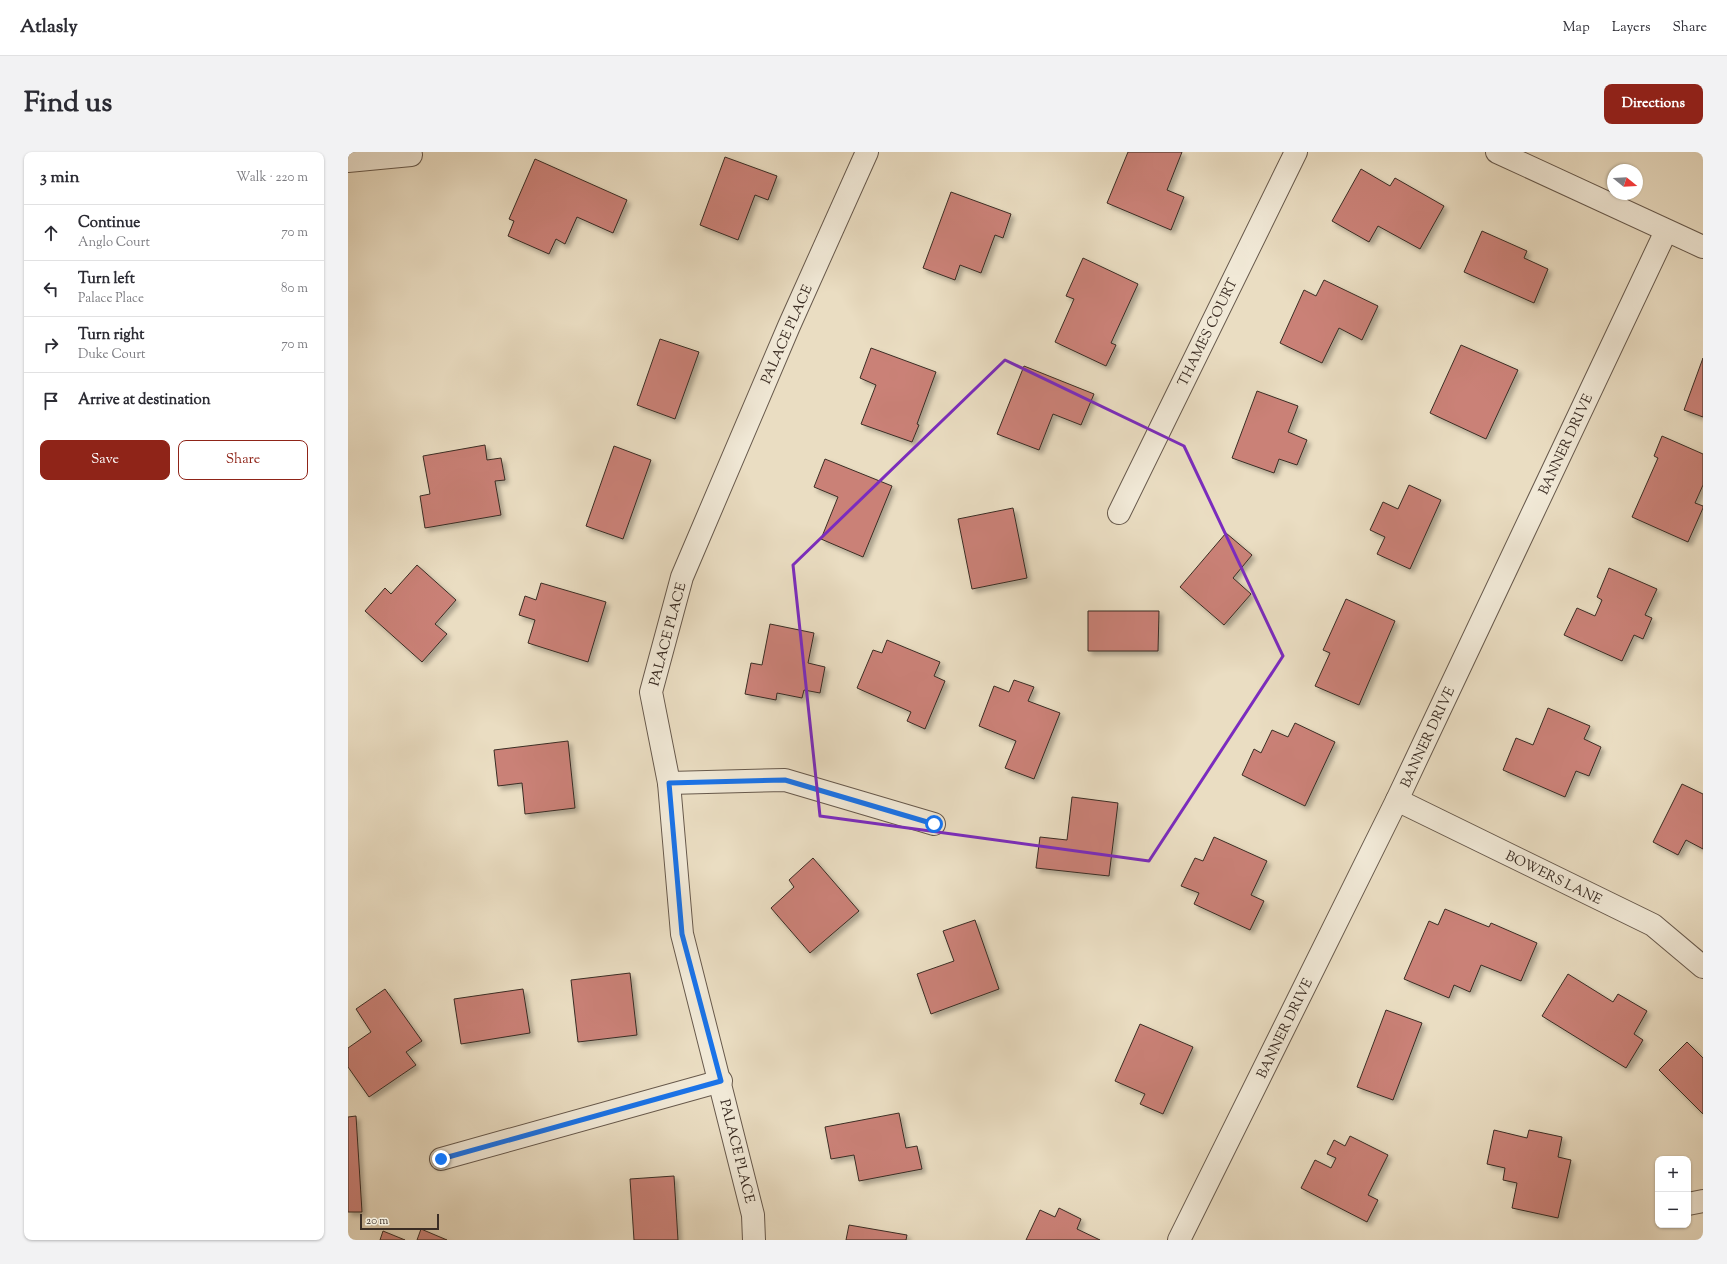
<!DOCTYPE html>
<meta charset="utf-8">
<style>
:root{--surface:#fff;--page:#f2f2f3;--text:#2b2b33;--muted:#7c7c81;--line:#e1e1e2;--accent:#8f2418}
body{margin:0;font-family:"Sorts Mill Goudy",serif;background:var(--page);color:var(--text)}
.controls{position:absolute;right:12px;bottom:12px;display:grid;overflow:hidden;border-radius:8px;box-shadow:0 1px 3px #0004}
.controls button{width:36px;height:36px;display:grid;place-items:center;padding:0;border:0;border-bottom:1px solid var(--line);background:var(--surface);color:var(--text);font:20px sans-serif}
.compass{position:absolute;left:1259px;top:12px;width:36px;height:36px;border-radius:50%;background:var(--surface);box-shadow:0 1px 3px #0004;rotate:108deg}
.scale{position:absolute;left:12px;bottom:10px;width:79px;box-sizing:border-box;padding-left:4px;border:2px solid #3b2d24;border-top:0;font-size:11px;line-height:14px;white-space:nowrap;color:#3b2d24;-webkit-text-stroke:3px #f1e9d7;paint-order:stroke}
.stop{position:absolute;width:12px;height:12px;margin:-9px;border:3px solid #1a73e8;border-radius:50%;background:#fff}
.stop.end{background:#1a73e8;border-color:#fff;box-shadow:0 1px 4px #0008}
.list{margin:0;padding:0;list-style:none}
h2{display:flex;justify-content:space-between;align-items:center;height:52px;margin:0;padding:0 16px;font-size:17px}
h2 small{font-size:13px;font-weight:400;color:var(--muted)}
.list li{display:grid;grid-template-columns:26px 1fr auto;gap:12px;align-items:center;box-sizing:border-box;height:56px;padding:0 16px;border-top:1px solid var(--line)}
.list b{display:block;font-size:15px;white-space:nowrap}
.list p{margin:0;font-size:13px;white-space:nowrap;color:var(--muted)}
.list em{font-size:13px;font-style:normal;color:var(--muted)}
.actions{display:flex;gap:8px;padding:12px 16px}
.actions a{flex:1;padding:9px 0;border:1px solid var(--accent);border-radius:8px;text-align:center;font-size:14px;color:var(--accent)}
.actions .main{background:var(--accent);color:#fff}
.icon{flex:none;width:22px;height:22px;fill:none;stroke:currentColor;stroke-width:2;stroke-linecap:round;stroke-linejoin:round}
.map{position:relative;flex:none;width:1355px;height:1088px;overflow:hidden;border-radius:8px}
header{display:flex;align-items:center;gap:24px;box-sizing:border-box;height:56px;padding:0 20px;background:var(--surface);border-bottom:1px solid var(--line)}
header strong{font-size:19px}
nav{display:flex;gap:22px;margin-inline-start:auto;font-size:14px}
.intro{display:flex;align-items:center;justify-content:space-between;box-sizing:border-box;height:96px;padding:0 24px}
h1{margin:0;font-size:28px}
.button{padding:10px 18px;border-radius:8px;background:var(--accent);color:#fff;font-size:14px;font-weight:700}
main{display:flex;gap:24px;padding:0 24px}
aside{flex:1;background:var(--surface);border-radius:8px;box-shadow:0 1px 3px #0004}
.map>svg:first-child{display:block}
</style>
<header>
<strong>Atlasly</strong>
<nav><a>Map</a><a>Layers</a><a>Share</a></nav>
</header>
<div class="intro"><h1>Find us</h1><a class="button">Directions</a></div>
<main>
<aside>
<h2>3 min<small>Walk · 220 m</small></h2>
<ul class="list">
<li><svg class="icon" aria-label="ahead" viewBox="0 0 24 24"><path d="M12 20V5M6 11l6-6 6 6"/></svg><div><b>Continue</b><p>Anglo Court</p></div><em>70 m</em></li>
<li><svg class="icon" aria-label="left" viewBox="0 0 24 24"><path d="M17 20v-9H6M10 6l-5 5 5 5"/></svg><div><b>Turn left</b><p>Palace Place</p></div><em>80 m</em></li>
<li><svg class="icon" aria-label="right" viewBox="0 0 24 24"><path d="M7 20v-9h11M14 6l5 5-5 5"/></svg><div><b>Turn right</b><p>Duke Court</p></div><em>70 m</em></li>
<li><svg class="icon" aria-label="arrive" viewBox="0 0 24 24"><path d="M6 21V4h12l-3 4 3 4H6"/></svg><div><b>Arrive at destination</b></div></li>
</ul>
<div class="actions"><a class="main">Save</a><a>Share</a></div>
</aside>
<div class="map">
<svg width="1355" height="1088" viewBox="0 0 1355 1088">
<defs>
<filter id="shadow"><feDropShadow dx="3.5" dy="3.5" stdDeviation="2" flood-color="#0004"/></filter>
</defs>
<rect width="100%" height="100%" fill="#eaddc2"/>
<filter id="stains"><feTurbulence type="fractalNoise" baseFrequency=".005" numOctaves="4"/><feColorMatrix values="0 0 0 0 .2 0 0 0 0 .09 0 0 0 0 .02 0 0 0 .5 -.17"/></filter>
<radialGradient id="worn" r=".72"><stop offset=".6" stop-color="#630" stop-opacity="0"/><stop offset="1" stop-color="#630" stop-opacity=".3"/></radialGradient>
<g fill="#ca8177" stroke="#3b2d24" filter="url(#shadow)">
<path d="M780,0H834L819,38L836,45L823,78L759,51Z"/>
<path d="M377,5L429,24L420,48L407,43L390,88L352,73Z"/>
<path d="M187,7L279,48L265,81L229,65L217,92L208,87L201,102L160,84L166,69L161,67Z"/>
<path d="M1013,17L1042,34L1047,26L1096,54L1072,97L1030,74L1021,90L984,69Z"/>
<path d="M603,40L663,62L655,86L647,83L633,121L612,113L607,128L575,116Z"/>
<path d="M1134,79L1179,99L1176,106L1200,117L1186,151L1116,120Z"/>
<path d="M735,106L790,132L763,191L768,193L758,214L707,190L726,147L718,144Z"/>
<path d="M976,128L1030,154L1014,188L991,176L974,211L932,191L956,138L968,144Z"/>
<path d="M312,187L351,200L327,267L289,253Z"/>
<path d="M1113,193L1170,218L1138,287L1082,261Z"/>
<path d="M523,196L588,220L569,272L571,273L564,290L513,272L528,233L512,226Z"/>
<path d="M1355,206V265L1336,258Z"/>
<path d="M676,214L746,242L733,273L705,262L691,298L649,282Z"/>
<path d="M909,239L950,254L940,280L959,288L949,313L931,307L926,321L884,306Z"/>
<path d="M1314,284L1355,302V333L1347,351L1355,354V356L1340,390L1284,365L1310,306L1306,304Z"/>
<path d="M137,293L139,308L153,306L157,328L147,329L153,363L77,376L72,344L82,342L75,304Z"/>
<path d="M266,294L303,308L275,387L238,374Z"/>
<path d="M477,307L544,334L515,405L473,387L490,345L466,335Z"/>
<path d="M1061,333L1093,348L1062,417L1029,402L1037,385L1022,378L1035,350L1050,357Z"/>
<path d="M665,356L679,426L624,437L610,367Z"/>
<path d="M878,381L904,403L885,426L903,442L876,473L832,435Z"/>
<path d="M69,413L108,448L87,472L99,482L74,510L17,459L37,436L43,442Z"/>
<path d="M1261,416L1309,437L1297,463L1304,466L1295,487L1286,483L1274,509L1216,483L1229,456L1247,464L1254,448L1249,445Z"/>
<path d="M193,431L258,450L240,510L180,491L187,468L171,463L177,444L188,448Z"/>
<path d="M998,447L1047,469L1011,553L967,534L982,501L975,498Z"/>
<path d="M740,459H811L810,499H740Z"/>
<path d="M422,472L466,481L460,511L477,515L472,541L456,538L454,546L429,541L428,548L397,542L403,511L414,513Z"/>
<path d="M539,488L592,510L586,524L597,529L577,577L559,569L563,560L509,536L525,498L534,501Z"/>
<path d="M666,528L686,535L680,549L712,561L686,627L657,616L668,589L631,574L646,534L661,540Z"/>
<path d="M1200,556L1242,574L1236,587L1253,595L1241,624L1228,619L1217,645L1155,618L1168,586L1185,593Z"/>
<path d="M947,571L987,590L957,654L894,623L906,597L913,601L924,578L940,585Z"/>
<path d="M220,589L227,656L177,662L174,631L150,634L146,598Z"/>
<path d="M1334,632L1355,642V697L1338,688L1330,703L1305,690Z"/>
<path d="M724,645L770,651L761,724L688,716L692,685L719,688Z"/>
<path d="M866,685L919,709L903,743L916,749L902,778L846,752L851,741L833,734L847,706L855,709Z"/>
<path d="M465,706L511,759L462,801L423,756L446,735L441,728Z"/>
<path d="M1097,757L1141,775L1143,771L1189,791L1173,829L1133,813L1122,840L1106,833L1101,846L1056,827L1081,769L1090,773Z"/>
<path d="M627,768L651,837L583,862L569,822L606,809L595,779Z"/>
<path d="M282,821L289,883L230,890L223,828Z"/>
<path d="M1220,822L1265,850L1270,842L1299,859L1286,882L1295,888L1278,916L1194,864Z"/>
<path d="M37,837L74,889L58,900L68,913L21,945L0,915V896L23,880L8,857Z"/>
<path d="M175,837L182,881L113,892L106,847Z"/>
<path d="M1038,858L1074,871L1045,948L1009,935Z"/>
<path d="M792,872L845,895L815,962L792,952L797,942L767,929Z"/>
<path d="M1339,890L1355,906V962L1311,918Z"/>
<path d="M551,961L558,996L569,994L574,1017L511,1029L506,1003L483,1007L477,975Z"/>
<path d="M8,964L14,1060H0V965Z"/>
<path d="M1146,978L1179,986L1181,978L1214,985L1210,1005L1223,1008L1210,1066L1164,1056L1169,1031L1155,1028L1157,1016L1139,1012Z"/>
<path d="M1002,984L1040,1003L1020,1043L1030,1048L1019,1070L953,1036L967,1008L983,1016L988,1006L979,1002L986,988L997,994Z"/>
<path d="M326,1024L330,1088H286L282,1027Z"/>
<path d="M711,1056L733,1067L729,1077L752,1088H678L692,1058L707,1065Z"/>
<path d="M501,1073L559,1083L558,1088H498Z"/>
<path d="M73,1077L99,1088H69Z"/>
<path d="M35,1079L57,1088H32Z"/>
</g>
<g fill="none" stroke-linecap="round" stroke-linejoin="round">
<g stroke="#67594c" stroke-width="24">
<g id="street">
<path d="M1149,0L1355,95"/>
<path d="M0,9L63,3"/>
<path d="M771,361L948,0"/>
<path d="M321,631L437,628L586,672"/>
<path d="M1049,648L1305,773L1355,815"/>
<path d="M93,1007L373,929"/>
<path d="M1340,1052L1355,1049"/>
<path d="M406,1088L405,1063L334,782L321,631L303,540L334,425L441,174L519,0"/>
<path d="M831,1088L1049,648L1318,79"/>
</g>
</g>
<use href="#street" stroke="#f1e9d7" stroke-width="22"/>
</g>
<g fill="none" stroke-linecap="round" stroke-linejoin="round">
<path stroke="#1a73e8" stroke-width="5" d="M93,1007L373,929L334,782L321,631L437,628L586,672"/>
</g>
<path fill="none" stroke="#7b2cbf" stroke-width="3" stroke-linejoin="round" d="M657,208L836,294L935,504L801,709L472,664L445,413Z"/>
<g text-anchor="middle" stroke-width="3.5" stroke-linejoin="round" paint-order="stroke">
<g font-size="14" fill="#3b2d24" stroke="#f1e9d7">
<text transform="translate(859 180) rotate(-64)" y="5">THAMES COURT</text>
<text transform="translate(438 182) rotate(-66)" y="5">PALACE PLACE</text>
<text transform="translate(1217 292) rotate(-65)" y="5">BANNER DRIVE</text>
<text transform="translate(319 482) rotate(-75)" y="5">PALACE PLACE</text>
<text transform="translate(1079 585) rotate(-65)" y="5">BANNER DRIVE</text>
<text transform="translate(1206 725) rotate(26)" y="5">BOWERS LANE</text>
<text transform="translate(936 876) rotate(-64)" y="5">BANNER DRIVE</text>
<text transform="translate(390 999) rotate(76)" y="5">PALACE PLACE</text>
</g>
</g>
<rect width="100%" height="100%" filter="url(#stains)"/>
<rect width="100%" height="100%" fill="url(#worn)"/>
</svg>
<div class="controls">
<button>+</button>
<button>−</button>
</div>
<svg class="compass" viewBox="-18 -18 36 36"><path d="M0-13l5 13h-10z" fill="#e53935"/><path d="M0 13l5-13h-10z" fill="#7c7c81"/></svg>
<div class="scale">20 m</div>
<div class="stop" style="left:586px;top:672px"></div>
<div class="stop end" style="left:93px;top:1007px"></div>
</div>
</main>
